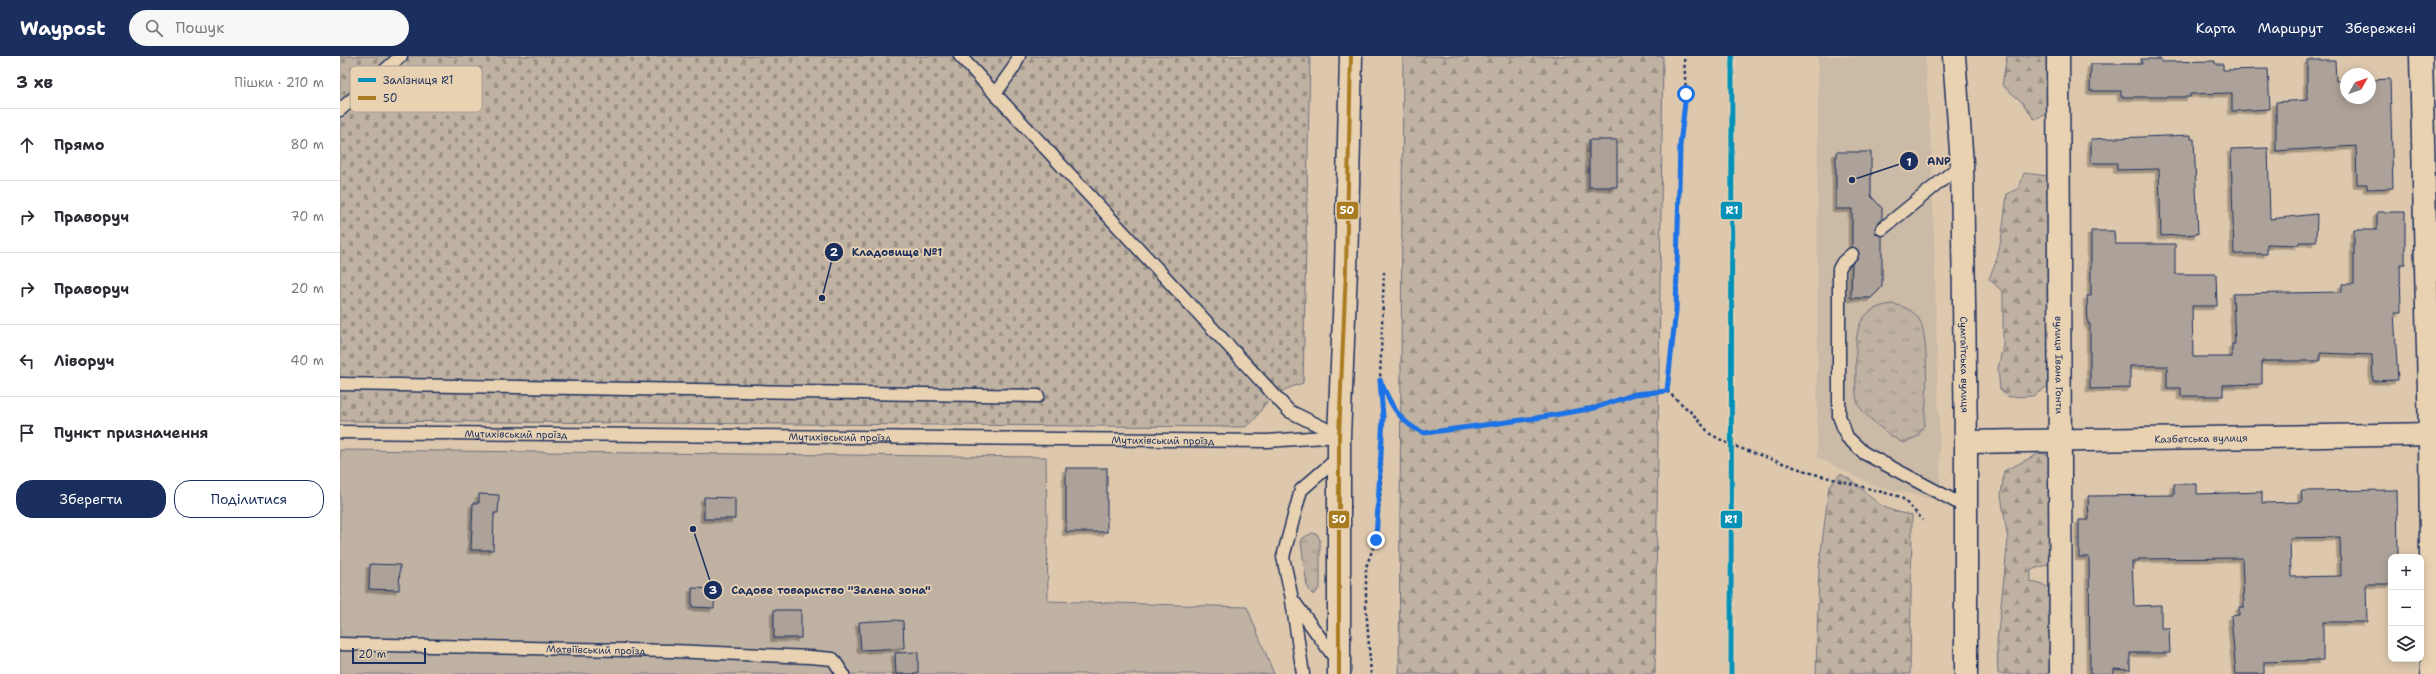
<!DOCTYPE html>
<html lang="uk">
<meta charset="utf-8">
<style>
:root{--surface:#fff;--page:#f7f7f7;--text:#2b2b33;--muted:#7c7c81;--line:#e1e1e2;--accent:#1b2f5e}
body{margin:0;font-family:"Shantell Sans",sans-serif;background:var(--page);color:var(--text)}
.controls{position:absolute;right:12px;bottom:12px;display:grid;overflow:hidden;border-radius:8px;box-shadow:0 2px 10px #0003}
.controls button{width:36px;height:36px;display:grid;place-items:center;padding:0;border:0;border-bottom:1px solid var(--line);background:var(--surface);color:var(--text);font:20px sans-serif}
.compass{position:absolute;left:2000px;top:12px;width:36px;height:36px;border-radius:50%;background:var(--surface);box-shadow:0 2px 10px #0003;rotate:50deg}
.scale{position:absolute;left:12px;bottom:10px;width:74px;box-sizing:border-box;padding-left:4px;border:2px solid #1b2f5e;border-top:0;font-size:11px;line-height:14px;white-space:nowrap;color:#1b2f5e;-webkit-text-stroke:3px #e9d2b2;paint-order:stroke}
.stop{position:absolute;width:12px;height:12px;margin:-9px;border:3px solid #1a73e8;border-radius:50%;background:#fff}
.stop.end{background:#1a73e8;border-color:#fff;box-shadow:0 1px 4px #0008}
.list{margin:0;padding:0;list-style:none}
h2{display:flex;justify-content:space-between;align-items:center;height:52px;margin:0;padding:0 16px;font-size:17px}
h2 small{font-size:13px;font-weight:400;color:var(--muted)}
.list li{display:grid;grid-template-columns:26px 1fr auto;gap:12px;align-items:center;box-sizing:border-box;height:72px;padding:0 16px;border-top:1px solid var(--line)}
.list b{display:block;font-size:15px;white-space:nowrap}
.list em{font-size:13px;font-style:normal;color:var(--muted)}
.actions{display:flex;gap:8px;padding:12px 16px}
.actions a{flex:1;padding:9px 0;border:1px solid var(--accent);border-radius:16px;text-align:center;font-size:14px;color:var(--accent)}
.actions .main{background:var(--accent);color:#fff}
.icon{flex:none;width:22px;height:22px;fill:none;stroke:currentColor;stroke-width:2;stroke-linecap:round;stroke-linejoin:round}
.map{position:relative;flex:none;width:2096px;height:618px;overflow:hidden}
header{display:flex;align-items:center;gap:24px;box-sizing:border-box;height:56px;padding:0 20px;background:var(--accent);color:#fff}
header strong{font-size:19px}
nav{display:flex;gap:22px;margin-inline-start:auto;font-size:14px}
.search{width:280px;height:36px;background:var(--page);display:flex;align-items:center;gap:10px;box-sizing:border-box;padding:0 14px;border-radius:22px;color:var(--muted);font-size:15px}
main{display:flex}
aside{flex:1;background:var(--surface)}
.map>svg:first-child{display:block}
</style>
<header>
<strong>Waypost</strong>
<div class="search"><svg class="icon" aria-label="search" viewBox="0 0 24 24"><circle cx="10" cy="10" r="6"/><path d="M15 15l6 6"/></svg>Пошук</div>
<nav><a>Карта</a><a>Маршрут</a><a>Збережені</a></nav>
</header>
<main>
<aside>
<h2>3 хв<small>Пішки · 210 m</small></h2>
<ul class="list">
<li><svg class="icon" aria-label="ahead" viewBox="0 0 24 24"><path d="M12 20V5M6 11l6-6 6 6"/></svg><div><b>Прямо</b></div><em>80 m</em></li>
<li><svg class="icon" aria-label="right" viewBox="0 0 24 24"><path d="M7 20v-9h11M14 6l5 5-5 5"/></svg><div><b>Праворуч</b></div><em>70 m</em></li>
<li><svg class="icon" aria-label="right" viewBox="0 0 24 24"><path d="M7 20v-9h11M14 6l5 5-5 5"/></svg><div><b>Праворуч</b></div><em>20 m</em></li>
<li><svg class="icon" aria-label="left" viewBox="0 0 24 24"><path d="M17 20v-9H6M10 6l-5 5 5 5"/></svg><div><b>Ліворуч</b></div><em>40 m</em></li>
<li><svg class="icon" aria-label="arrive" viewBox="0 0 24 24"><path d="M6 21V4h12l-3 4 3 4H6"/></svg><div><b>Пункт призначення</b></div></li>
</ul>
<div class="actions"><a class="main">Зберегти</a><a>Поділитися</a></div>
</aside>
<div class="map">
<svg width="2096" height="618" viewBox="0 0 2096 618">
<defs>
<pattern id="grass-tufts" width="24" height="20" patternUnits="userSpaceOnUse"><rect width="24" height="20" fill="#c0b2a2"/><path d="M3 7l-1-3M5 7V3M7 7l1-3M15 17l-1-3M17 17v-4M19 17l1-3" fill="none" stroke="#9b9187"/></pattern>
<pattern id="forest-firs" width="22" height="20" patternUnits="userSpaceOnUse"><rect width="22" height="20" fill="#c0b2a2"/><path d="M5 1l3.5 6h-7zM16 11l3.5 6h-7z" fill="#9b9187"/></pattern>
<pattern id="cemetery-stones" width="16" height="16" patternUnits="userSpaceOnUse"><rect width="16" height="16" fill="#c0b2a2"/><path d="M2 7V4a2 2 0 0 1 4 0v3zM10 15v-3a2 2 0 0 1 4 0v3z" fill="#9b9187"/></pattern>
<filter id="shadow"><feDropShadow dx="-3.5" dy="3.5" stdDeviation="0" flood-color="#0004"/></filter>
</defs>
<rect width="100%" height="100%" fill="#ddc8ad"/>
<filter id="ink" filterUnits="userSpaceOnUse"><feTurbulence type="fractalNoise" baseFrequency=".025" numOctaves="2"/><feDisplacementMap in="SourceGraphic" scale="8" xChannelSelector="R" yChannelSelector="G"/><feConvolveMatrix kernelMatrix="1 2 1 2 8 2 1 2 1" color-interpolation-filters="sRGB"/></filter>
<g filter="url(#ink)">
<path fill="#cbbaa6" d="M1478,0H1585L1592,106L1601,445L1535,430L1477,401Z"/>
<g fill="url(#grass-tufts)" stroke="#6e7080">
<path d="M1552,248C1563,250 1574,254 1580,265C1589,282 1587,348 1584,369L1578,380L1564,387C1554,384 1524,359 1519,350C1514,340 1516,325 1516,313C1516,282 1512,253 1552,248Z"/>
<path d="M972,477L977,478L980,484V531L975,538H972L967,530L961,486L963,482Z"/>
</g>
<g fill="url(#forest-firs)" stroke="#6e7080">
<path d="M1063,0H1323L1315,618H1059Z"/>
<path d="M1667,0H1711L1713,56L1694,63L1682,46L1662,29Z"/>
<path d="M1684,117L1708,120L1710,177L1707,238L1712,312L1711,328L1693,340L1669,341L1660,333L1658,313L1663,289V236L1649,223C1662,196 1663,167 1667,138L1679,132Z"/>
<path d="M1700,397L1713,400L1712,507L1691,514V526L1704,529L1715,536V618H1658L1657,585L1668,484L1661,439L1664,415Z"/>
<path d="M1500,418C1518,427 1520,432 1534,444C1544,453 1559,457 1572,459L1570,618H1476L1479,512L1489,430Z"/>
</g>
<path fill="url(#cemetery-stones)" stroke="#6e7080" d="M0,0H970L963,327C948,332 937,336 926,347C919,355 916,366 905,371L0,365Z"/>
<path fill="#c0b2a2" stroke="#6e7080" d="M0,394L706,401L708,545L907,551L934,618H0Z"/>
<g fill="#ada299" stroke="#1b2f5e" fill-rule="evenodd" filter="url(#shadow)">
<path d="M1801,3H1821V6L1875,5V8H1883V14L1928,13L1930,53L1892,55V37L1850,38V41H1781V35H1750L1751,8H1802Z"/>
<path d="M1967,4H1995L1996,25L2006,24V42H2030V24L2050,23L2053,132L2027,133V128H2017L2016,90L1936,95V46L1967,44Z"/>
<path d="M1851,79V83H1854L1858,178L1821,180L1819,113L1777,114V107H1751V83Z"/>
<rect x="1249" y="84" width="28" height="47"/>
<path d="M1928,92L1930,163L1977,158L1976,186H1959V189L1927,188V198H1894L1891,93Z"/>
<path d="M1496,96H1531V140L1542,152V163L1537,167L1535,174L1536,178L1542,180V231L1531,242H1511L1512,208L1517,203L1519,197L1517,193L1512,191V153H1496Z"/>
<path d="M2037,156H2065V208H2060L2061,257H2054L2058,324L2033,325L2032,299L1980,297V305H1922V328L1883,329V340H1841V332H1827V310H1790V332L1750,333V268H1748L1747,240H1751V175H1774L1775,188H1835V218H1876L1877,250H1852L1853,301H1892V288H1895L1893,238L2002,236V228H2014V174H2037Z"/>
<rect x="726" y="412" width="41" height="64"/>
<path d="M1834,428H1857V438L1922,436V447L1962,446L1961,435L2057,434L2058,501H2051V528H2026L2027,566H1983V604L1924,606V618H1896L1891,560L1899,559V551H1904L1902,502L1798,503V506H1792L1794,550L1821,549V572H1829L1830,597H1790V614L1774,613V618H1750L1749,501H1739V464H1749L1748,440L1834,439ZM2000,481L2001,520L1951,521L1950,482Z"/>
<path d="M139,438L159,439L158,457H154L153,494H131L133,447H139Z"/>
<path d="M364,441L395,442V463H364Z"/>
<path d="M30,508L60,509L59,534L29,533Z"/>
<path d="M352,532L375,533L374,552L352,551Z"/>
<rect x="434" y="554" width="27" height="28"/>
<path d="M555,564L563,565L564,592L521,594L519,566Z"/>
<path d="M578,596V618H556L555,597Z"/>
</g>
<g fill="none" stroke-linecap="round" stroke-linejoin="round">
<g stroke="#1b2f5e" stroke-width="15">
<g id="lane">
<path d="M620,0L949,355L998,379"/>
<path d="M655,38L674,11L679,0"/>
<path d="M0,54L61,0"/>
<path d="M1542,173L1622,108"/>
<path d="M1512,198L1503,206L1499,213V360L1507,381L1524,397L1626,451"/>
<path d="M0,328L698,340"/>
<path id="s1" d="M0,376L927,385L999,380"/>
<path d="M952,545L963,618"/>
<path id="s2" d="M0,588L332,595L470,601L493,603L503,618"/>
<path d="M997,605L952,543L943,501L961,434L999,401"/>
</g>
</g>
<g stroke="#1b2f5e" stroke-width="25">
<g id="street">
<path id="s3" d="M1718,0L1721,618"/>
<path d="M2081,0L2090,378L2092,618"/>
<path id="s4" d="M1626,386L2096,378"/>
</g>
</g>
<g stroke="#1b2f5e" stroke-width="25">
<path id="secondary" d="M999,618V380L1006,213L1011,0"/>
</g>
<g stroke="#1b2f5e" stroke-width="25">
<g id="primary">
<path id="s5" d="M1614,0L1622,108L1626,386V618"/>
</g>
</g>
<g stroke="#1b2f5e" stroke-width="2.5" stroke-dasharray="3 3" stroke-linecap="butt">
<path d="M1040,324C1050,347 1059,367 1084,377L1196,362L1255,351L1295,338L1327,335L1353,358L1370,378L1391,389L1474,418L1561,441L1583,464"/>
<path d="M1327,335L1336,254L1340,89L1346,38L1344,0"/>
<path d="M1031,618L1026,550V511L1036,484L1040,438L1043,361L1040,324L1044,216"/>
</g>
<use href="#lane" stroke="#e9d2b2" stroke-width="12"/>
<use href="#street" stroke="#e9d2b2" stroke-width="22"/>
<use href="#secondary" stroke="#e9d2b2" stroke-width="22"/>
<use href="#primary" stroke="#e9d2b2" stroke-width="22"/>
<g stroke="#e9d2b2" stroke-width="7">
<path id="bus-1" d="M999,618V380L1006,213L1011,0"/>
</g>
<use href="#bus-1" stroke="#aa7c21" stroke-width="4"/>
<g stroke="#e9d2b2" stroke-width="8">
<path id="rail-1" d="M1391,618L1392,0"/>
</g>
<use href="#rail-1" stroke="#0591b8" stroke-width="5"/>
</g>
</g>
<g fill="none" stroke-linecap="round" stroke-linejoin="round" filter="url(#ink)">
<path stroke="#1a73e8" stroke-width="5" d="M1036,484L1043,361L1040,324C1050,347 1059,367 1084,377L1196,362L1255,352L1295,338L1327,335L1336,254L1340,89L1346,38"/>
</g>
<g text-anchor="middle" stroke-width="3.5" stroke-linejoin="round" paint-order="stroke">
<g font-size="10" fill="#1b2f5e" stroke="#e9d2b2">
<text dy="4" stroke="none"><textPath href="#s5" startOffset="309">Сумгаїтська вулиця</textPath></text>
<text dy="4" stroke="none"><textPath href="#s3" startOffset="309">вулиця Івана Гонти</textPath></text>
<text dy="4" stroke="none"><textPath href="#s1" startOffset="176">Мутихівський проїзд</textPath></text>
<text dy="4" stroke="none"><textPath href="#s1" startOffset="500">Мутихівський проїзд</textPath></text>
<text dy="4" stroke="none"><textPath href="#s4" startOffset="235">Казбетська вулиця</textPath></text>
<text dy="4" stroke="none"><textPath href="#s1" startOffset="823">Мутихівський проїзд</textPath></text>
<text dy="4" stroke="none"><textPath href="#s2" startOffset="256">Матвіївський проїзд</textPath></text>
</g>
</g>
<rect x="10" y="10" width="132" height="46" rx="6" fill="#e9d2b2" stroke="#aba199" stroke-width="1"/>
<rect x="18" y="22" width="18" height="4" fill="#0591b8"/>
<rect x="18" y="40" width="18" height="4" fill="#aa7c21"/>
<g font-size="11" fill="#1b2f5e">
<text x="43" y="28">Залізниця R1</text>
<text x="43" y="46">50</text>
</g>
<path fill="none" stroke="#1b2f5e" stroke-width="1.5" d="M1512 124L1569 105M482 242L494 196M353 473L373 534"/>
<g fill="#1b2f5e" stroke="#e9d2b2" stroke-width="1.5">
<circle cx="1512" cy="124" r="4"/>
<circle cx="482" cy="242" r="4"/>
<circle cx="353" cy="473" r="4"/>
<circle cx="1569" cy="105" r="10"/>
<circle cx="494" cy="196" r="10"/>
<circle cx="373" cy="534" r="10"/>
</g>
<g font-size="12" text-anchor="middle" font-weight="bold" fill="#fff">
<text x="1569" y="110">1</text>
<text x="494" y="200">2</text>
<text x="373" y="538">3</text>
</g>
<g font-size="11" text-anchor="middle" font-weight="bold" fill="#1b2f5e" stroke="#e9d2b2" stroke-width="3.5" stroke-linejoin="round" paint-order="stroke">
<text x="1599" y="109">ANP</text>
<text x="557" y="200">Кладовище №1</text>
<text x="491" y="538">Садове товариство "Зелена зона"</text>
</g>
<g stroke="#e9d2b2" stroke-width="1.5">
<rect x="1380" y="145" width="23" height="19" rx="4" fill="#0591b8"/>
<rect x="996" y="145" width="23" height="19" rx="4" fill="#aa7c21"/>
<rect x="988" y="454" width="22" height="19" rx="4" fill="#aa7c21"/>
<rect x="1380" y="454" width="23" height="19" rx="4" fill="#0591b8"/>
</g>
<g font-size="11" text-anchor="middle" font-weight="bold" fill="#fff">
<text x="1392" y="158">R1</text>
<text x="1007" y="158">50</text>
<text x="999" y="467">50</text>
<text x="1391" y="467">R1</text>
</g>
</svg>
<div class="controls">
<button>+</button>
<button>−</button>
<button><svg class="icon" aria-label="layers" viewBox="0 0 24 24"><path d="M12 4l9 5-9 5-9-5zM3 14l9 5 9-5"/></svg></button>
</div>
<svg class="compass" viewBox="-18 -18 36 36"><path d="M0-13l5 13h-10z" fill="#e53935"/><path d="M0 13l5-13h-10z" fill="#7c7c81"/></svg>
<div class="scale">20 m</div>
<div class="stop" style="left:1346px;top:38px"></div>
<div class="stop end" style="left:1036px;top:484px"></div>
</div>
</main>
